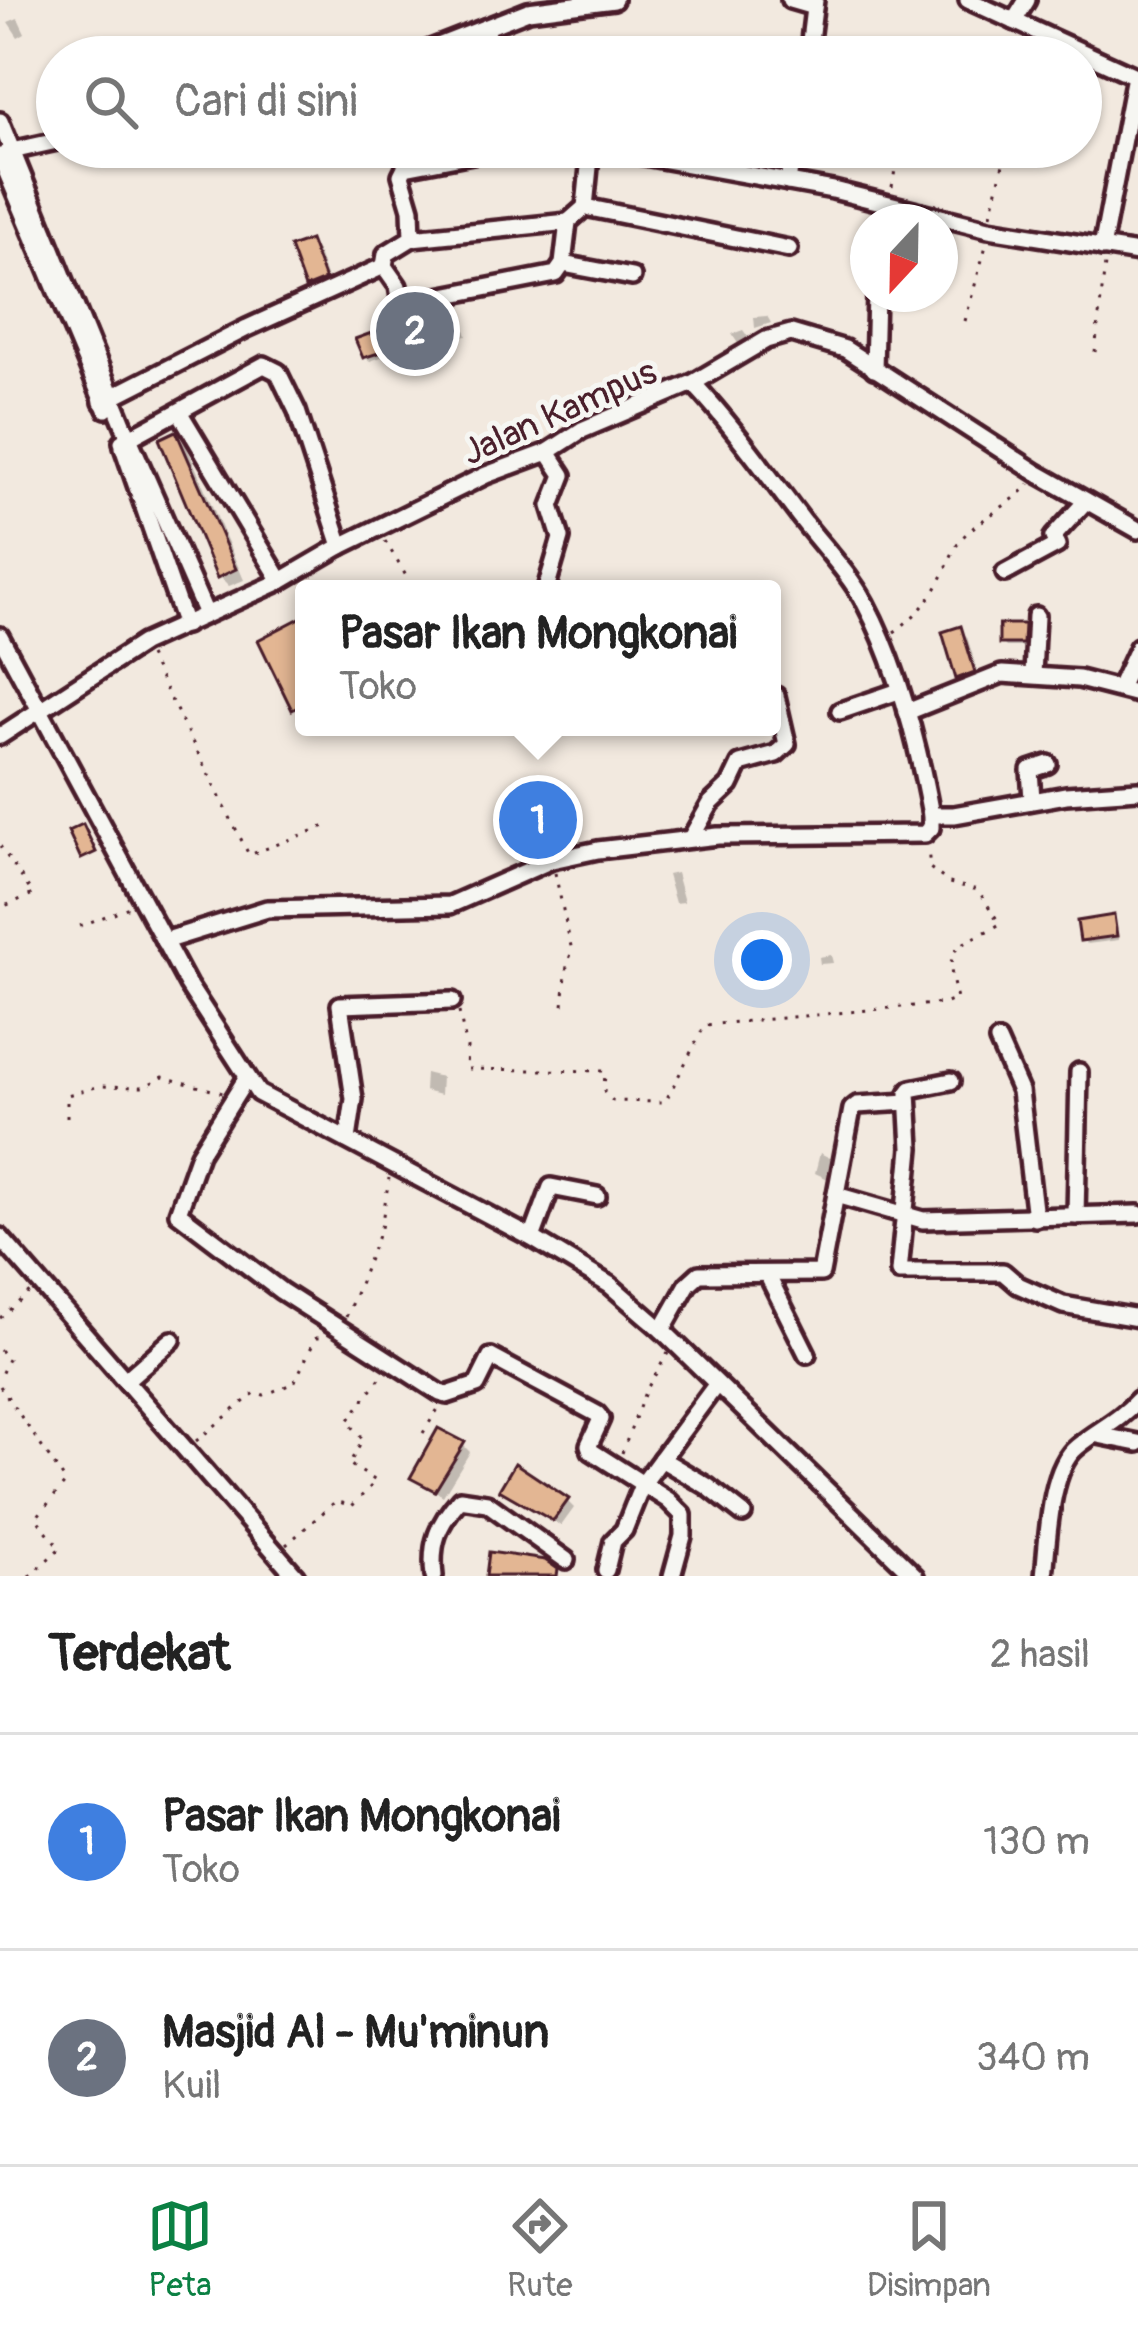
<!DOCTYPE html>
<html lang="id">
<style>
:root{--surface:#fff;--page:#f2f2f2;--text:#222;--muted:#767676;--line:#e0e0e0;--accent:#0b8043}
body{margin:0;font-family:Pangolin,sans-serif;background:var(--page);color:var(--text)}
.compass{position:absolute;left:850px;top:204px;width:108px;height:108px;border-radius:50%;background:var(--surface);box-shadow:0 3px 9px #0004;rotate:202deg}
.you{position:absolute;left:762px;top:960px;width:42px;height:42px;margin:-30px;border:9px solid #fff;border-radius:50%;background:#1a73e8;box-shadow:0 0 0 18px #1a73e833}
.badge{display:grid;place-items:center;width:78px;height:78px;border-radius:50%;background:var(--accent);color:#fff;font-size:39px;font-weight:700}
.pin{position:absolute;translate:-50% -50%;border:6px solid #fff;box-shadow:0 3px 12px #0006}
.popup{position:absolute;left:295px;top:580px;width:486px;height:156px;box-sizing:border-box;display:grid;place-content:center;border-radius:12px;background:var(--surface);filter:drop-shadow(0 3px 9px #0005);font-size:39px;white-space:nowrap;color:var(--muted)}
.popup b{font-size:45px;color:var(--text)}
.popup::after{content:'';position:absolute;left:50%;top:100%;margin-left:-24px;border:24px solid transparent;border-top-color:var(--surface)}
.list{margin:0;padding:0;list-style:none}
h2{display:flex;justify-content:space-between;align-items:center;height:156px;margin:0;padding:0 48px;font-size:51px}
h2 small{font-size:39px;font-weight:400;color:var(--muted)}
.list li{display:grid;grid-template-columns:78px 1fr auto;gap:36px;align-items:center;box-sizing:border-box;height:216px;padding:0 48px;border-top:3px solid var(--line)}
.list b{display:block;font-size:45px;white-space:nowrap}
.list p{margin:0;font-size:39px;white-space:nowrap;color:var(--muted)}
.list em{font-size:39px;font-style:normal;color:var(--muted)}
.icon{flex:none;width:66px;height:66px;fill:none;stroke:currentColor;stroke-width:2;stroke-linecap:round;stroke-linejoin:round}
.map{position:relative;flex:none;width:1138px;height:1576px;overflow:hidden}
.search{position:absolute;background:var(--surface);box-shadow:0 3px 9px #0004;left:36px;right:36px;top:36px;height:132px;display:flex;align-items:center;gap:30px;box-sizing:border-box;padding:0 42px;border-radius:66px;color:var(--muted);font-size:45px}
.sheet{height:588px;background:var(--surface)}
nav{display:flex;justify-content:space-around;align-items:center;box-sizing:border-box;height:168px;border-top:3px solid var(--line);background:var(--surface);font-size:33px;color:var(--muted)}
nav a{display:grid;justify-items:center;gap:6px}
nav .on{color:var(--accent)}
.map>svg:first-child{display:block}
</style>
<div class="map">
<svg width="1138" height="1576" viewBox="0 0 1138 1576">
<rect width="100%" height="100%" fill="#f2e9df"/>
<filter id="ink" filterUnits="userSpaceOnUse"><feTurbulence type="fractalNoise" baseFrequency=".00833" numOctaves="2"/><feDisplacementMap in="SourceGraphic" scale="24" xChannelSelector="R" yChannelSelector="G"/><feConvolveMatrix kernelMatrix="1 2 1 2 8 2 1 2 1" color-interpolation-filters="sRGB"/></filter>
<g filter="url(#ink)">
<g fill="#0003">
<path d="M18,18L25,33L18,37L8,22Z"/>
<path d="M310,244L317,251L330,287L314,294L307,287Z"/>
<path d="M767,316L771,323L755,328L754,317Z"/>
<path d="M423,320L433,348L415,353L411,348Z"/>
<path d="M462,320L467,336L455,337L450,321Z"/>
<path d="M743,330L751,341L740,347L732,334Z"/>
<path d="M380,333L390,354L370,361L365,357Z"/>
<path d="M176,435L186,445L244,580L229,586L219,576Z"/>
<path d="M1022,627L1027,631L1026,647H1006L1002,643Z"/>
<path d="M960,630L967,637L980,679L966,685L959,678Z"/>
<path d="M540,787L547,794L568,844L532,860L524,853L536,816Z"/>
<path d="M676,873L684,902L675,903L667,875Z"/>
<path d="M1113,919L1119,940L1087,944L1083,940Z"/>
<path d="M831,955L833,963L820,964L819,957Z"/>
<path d="M425,1073L441,1077L440,1095L424,1091Z"/>
<path d="M820,1153L834,1160L830,1180L815,1173Z"/>
<path d="M463,1445L470,1452L443,1496L414,1477Z"/>
<path d="M502,1489L567,1501L574,1508L561,1526Z"/>
</g>
<g fill="#e3b693" stroke="#4a1f2b" stroke-width="3">
<path d="M310,240L325,280L305,288L290,247Z"/>
<path d="M424,316L431,344L408,350L399,319Z"/>
<path d="M380,330L388,350L363,358L355,339Z"/>
<path d="M176,431L236,569L217,578L159,439Z"/>
<path d="M304,616V704L292,710L258,640Z"/>
<path d="M999,624H1024L1023,644H999Z"/>
<path d="M961,626L975,672L956,679L942,632Z"/>
<path d="M541,784L563,836L522,855L507,825L532,815L522,788Z"/>
<path d="M83,824L96,852L81,859L68,831Z"/>
<path d="M1114,915L1117,936L1080,941L1077,921Z"/>
<path d="M438,1428L465,1442L435,1491L410,1478Z"/>
<path d="M515,1463L569,1499L553,1521L499,1490Z"/>
<path d="M489,1552L545,1560L558,1569L557,1576H486Z"/>
</g>
<g fill="none" stroke-linecap="round" stroke-linejoin="round">
<g stroke="#4a1f2b" stroke-width="24">
<g id="minor">
<path d="M790,0L814,7"/>
<path d="M968,0L1135,76L1102,248"/>
<path d="M1014,21L1027,0"/>
<path d="M485,28L492,57"/>
<path d="M410,57L528,11L614,0"/>
<path d="M808,57L815,0"/>
<path d="M0,121L129,438L206,614"/>
<path d="M594,147L833,190L989,229L1138,253"/>
<path d="M7,152L57,141"/>
<path d="M0,156L106,409"/>
<path d="M788,182L793,147"/>
<path d="M585,207L789,249"/>
<path d="M412,238L568,222"/>
<path d="M563,264L632,277"/>
<path d="M384,266L386,254L412,238L411,209L401,175L405,167L483,152L583,147"/>
<path d="M874,369L876,294"/>
<path d="M102,402L247,328L384,266L398,286L400,298L438,297L556,274L563,264L568,222L585,207L591,147"/>
<path d="M180,413L281,581"/>
<path d="M122,442L264,365L278,372L297,411L341,546"/>
<path d="M123,447L185,625"/>
<path d="M1005,573L1057,545L1053,537L1086,501"/>
<path d="M546,589L561,538L551,506L563,475L548,452"/>
<path d="M0,636L188,985L258,1093L532,1238L610,1285L662,1330L915,1576"/>
<path d="M1033,674L1036,616"/>
<path d="M1119,688L1138,647"/>
<path d="M840,711L899,691"/>
<path d="M907,712L1002,674L1079,679L1138,694"/>
<path d="M0,736L143,643L281,581L341,546L486,475L548,452L582,430L693,383L766,340L791,333L845,349L1037,473L1138,530"/>
<path d="M1032,799L1030,770L1048,764"/>
<path d="M931,815H954L1066,795L1138,790"/>
<path d="M691,838L711,803L730,785L740,764L776,754L787,744L776,696"/>
<path d="M164,941L267,909L450,905L552,860L598,850L718,836L925,834L931,828V815C918,744 899,667 865,603C848,572 824,548 803,521C767,474 733,426 693,383"/>
<path d="M998,1041L1020,1091L1035,1218"/>
<path d="M246,1079L199,1154L178,1213L281,1291L440,1393L447,1395L477,1385L491,1357L597,1414L601,1419L589,1445L591,1451L668,1500L683,1515V1536L672,1576"/>
<path d="M951,1081L911,1089L908,1093L911,1148L899,1272H1003L1018,1285L1063,1305L1138,1318"/>
<path d="M348,1139L354,1099L340,1005L452,1001"/>
<path d="M836,1195L923,1220L1138,1214"/>
<path d="M1076,1216L1079,1072"/>
<path d="M0,1237L296,1576"/>
<path d="M532,1238L551,1187L597,1196"/>
<path d="M767,1274L807,1354"/>
<path d="M662,1330L688,1284L699,1274L821,1273L852,1109L857,1105L908,1102"/>
<path d="M126,1380L172,1340"/>
<path d="M1098,1435L1138,1443"/>
<path d="M661,1459L707,1486L743,1514"/>
<path d="M606,1570L613,1541L624,1530L642,1485L716,1385"/>
<path d="M434,1576C430,1543 438,1524 460,1499L487,1503L566,1560"/>
<path d="M1044,1576C1048,1541 1049,1469 1077,1447C1099,1429 1118,1422 1138,1400"/>
</g>
</g>
<g stroke="#4a1f2b" stroke-width="3" stroke-dasharray="3 9" stroke-linecap="butt">
<path d="M285,147L288,158"/>
<path d="M892,187L899,147"/>
<path d="M991,215L1003,164"/>
<path d="M965,321L987,242"/>
<path d="M1095,352L1105,264"/>
<path d="M385,541L414,589"/>
<path d="M894,632C916,616 932,599 944,573C951,557 955,544 968,532C983,518 1021,497 1029,484"/>
<path d="M149,656L249,855L326,826"/>
<path d="M0,846L33,894L0,908"/>
<path d="M555,873L572,951L567,965L563,1006"/>
<path d="M80,926L129,907"/>
<path d="M459,1012L467,1048L466,1069L605,1071L604,1091L613,1101L665,1102L705,1025L946,1003L957,999C941,940 958,949 1000,924L978,890L949,883L930,868L928,849"/>
<path d="M67,1117V1095L100,1086L143,1087L163,1077L223,1093"/>
<path d="M346,1317L381,1228L389,1178"/>
<path d="M0,1318L30,1292"/>
<path d="M0,1350L8,1359L0,1377"/>
<path d="M0,1386L66,1482L36,1518L60,1548L30,1576"/>
<path d="M423,1433L438,1409"/>
<path d="M196,1441L256,1392L264,1395L294,1383L316,1338H324"/>
<path d="M622,1453L645,1392L668,1353"/>
<path d="M286,1545L336,1501L352,1506L376,1481L349,1464L363,1440L348,1421L383,1374"/>
</g>
<use href="#minor" stroke="#f6f6f2" stroke-width="15"/>
</g>
</g>
<g text-anchor="middle" stroke-width="10" stroke-linejoin="round" paint-order="stroke">
<g font-size="36" fill="#4a1f2b" stroke="#f6f6f2">
<text transform="translate(559 411) rotate(-24)" y="13">Jalan Kampus</text>
</g>
</g>
</svg>
<svg class="compass" viewBox="-18 -18 36 36"><path d="M0-13l5 13h-10z" fill="#e53935"/><path d="M0 13l5-13h-10z" fill="#767676"/></svg>
<div class="you"></div>
<div class="pin badge" style="left:538px;top:820px;background:#3f7fe0">1</div>
<div class="popup"><b>Pasar Ikan Mongkonai</b>Toko</div>
<div class="pin badge" style="left:415px;top:331px;background:#6b7280">2</div>
<div class="search"><svg class="icon" aria-label="search" viewBox="0 0 24 24"><circle cx="10" cy="10" r="6"/><path d="M15 15l6 6"/></svg>Cari di sini</div>
</div>
<section class="sheet">
<h2>Terdekat<small>2 hasil</small></h2>
<ul class="list">
<li><span class="badge" style="background:#3f7fe0">1</span><div><b>Pasar Ikan Mongkonai</b><p>Toko</p></div><em>130 m</em></li>
<li><span class="badge" style="background:#6b7280">2</span><div><b>Masjid Al - Mu'minun</b><p>Kuil</p></div><em>340 m</em></li>
</ul>
</section>
<nav>
<a class="on"><svg class="icon" aria-label="map" viewBox="0 0 24 24"><path d="M3 6l6-2 6 2 6-2v14l-6 2-6-2-6 2zM9 4v14M15 6v14"/></svg>Peta</a>
<a><svg class="icon" aria-label="directions" viewBox="0 0 24 24"><path d="M12 3l9 9-9 9-9-9zM9 14v-3h6M13 9l2 2-2 2"/></svg>Rute</a>
<a><svg class="icon" aria-label="saved" viewBox="0 0 24 24"><path d="M7 4h10v16l-5-4-5 4z"/></svg>Disimpan</a>
</nav>
